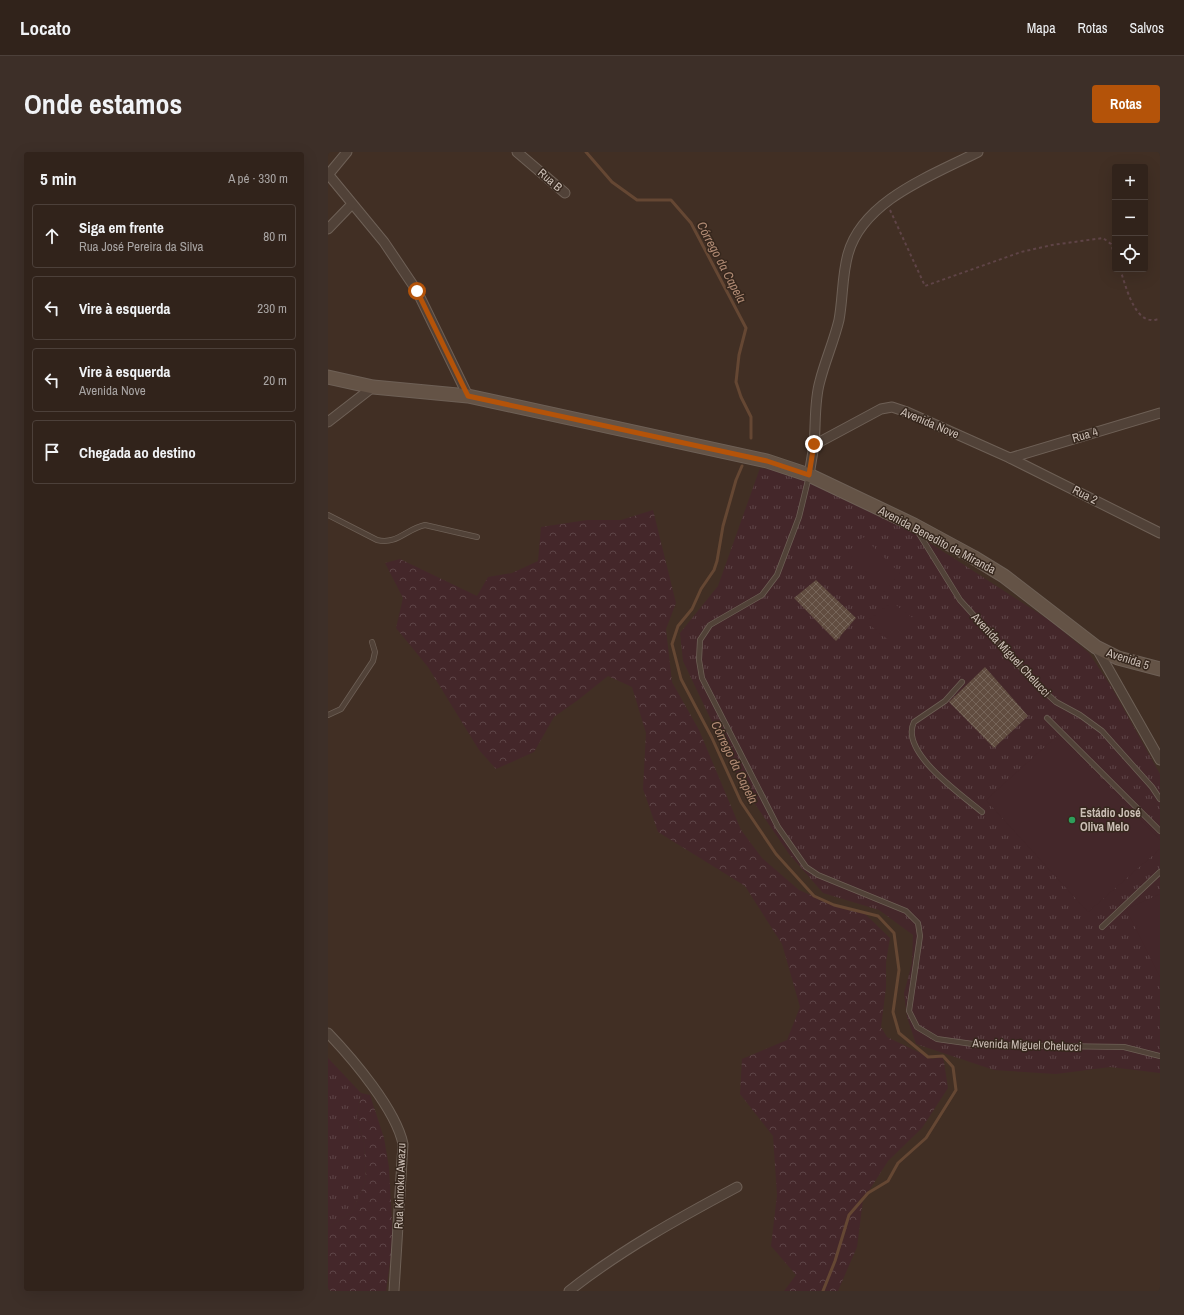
<!DOCTYPE html>
<html lang="pt">
<meta charset="utf-8">
<style>
:root{--surface:#31231b;--page:#3d2f28;--text:#f1f3f6;--muted:#a8a4a3;--line:#4c403a;--accent:#b45309}
body{margin:0;font-family:"Archivo Narrow",sans-serif;background:var(--page);color:var(--text)}
.controls{position:absolute;right:12px;top:12px;display:grid;overflow:hidden;border-radius:4px;box-shadow:0 4px 16px #0002}
.controls button{width:36px;height:36px;display:grid;place-items:center;padding:0;border:0;border-bottom:1px solid var(--line);background:var(--surface);color:var(--text);font:20px sans-serif}
.stop{position:absolute;width:12px;height:12px;margin:-9px;border:3px solid #b45309;border-radius:50%;background:#fff}
.stop.end{background:#b45309;border-color:#fff;box-shadow:0 1px 4px #0008}
.list{margin:0;padding:0;list-style:none}
h2{display:flex;justify-content:space-between;align-items:center;height:52px;margin:0;padding:0 16px;font-size:17px}
h2 small{font-size:13px;font-weight:400;color:var(--muted)}
.list li{display:grid;grid-template-columns:26px 1fr auto;gap:12px;align-items:center;box-sizing:border-box;height:64px;margin:0 8px 8px;padding:0 8px;border:1px solid var(--line);border-radius:4px}
.list b{display:block;font-size:15px;white-space:nowrap}
.list p{margin:0;font-size:13px;white-space:nowrap;color:var(--muted)}
.list em{font-size:13px;font-style:normal;color:var(--muted)}
.icon{flex:none;width:22px;height:22px;fill:none;stroke:currentColor;stroke-width:2;stroke-linecap:round;stroke-linejoin:round}
.map{position:relative;flex:none;width:832px;height:1139px;overflow:hidden;border-radius:4px}
header{display:flex;align-items:center;gap:24px;box-sizing:border-box;height:56px;padding:0 20px;background:var(--surface);border-bottom:1px solid var(--line)}
header strong{font-size:19px}
nav{display:flex;gap:22px;margin-inline-start:auto;font-size:14px}
.intro{display:flex;align-items:center;justify-content:space-between;box-sizing:border-box;height:96px;padding:0 24px}
h1{margin:0;font-size:28px}
.button{padding:10px 18px;border-radius:4px;background:var(--accent);color:#fff;font-size:14px;font-weight:700}
main{display:flex;gap:24px;padding:0 24px}
aside{flex:1;background:var(--surface);border-radius:4px;box-shadow:0 4px 16px #0002}
.map>svg:first-child{display:block}
</style>
<header>
<strong>Locato</strong>
<nav><a>Mapa</a><a>Rotas</a><a>Salvos</a></nav>
</header>
<div class="intro"><h1>Onde estamos</h1><a class="button">Rotas</a></div>
<main>
<aside>
<h2>5 min<small>A pé · 330 m</small></h2>
<ul class="list">
<li><svg class="icon" aria-label="ahead" viewBox="0 0 24 24"><path d="M12 20V5M6 11l6-6 6 6"/></svg><div><b>Siga em frente</b><p>Rua José Pereira da Silva</p></div><em>80 m</em></li>
<li><svg class="icon" aria-label="left" viewBox="0 0 24 24"><path d="M17 20v-9H6M10 6l-5 5 5 5"/></svg><div><b>Vire à esquerda</b></div><em>230 m</em></li>
<li><svg class="icon" aria-label="left" viewBox="0 0 24 24"><path d="M17 20v-9H6M10 6l-5 5 5 5"/></svg><div><b>Vire à esquerda</b><p>Avenida Nove</p></div><em>20 m</em></li>
<li><svg class="icon" aria-label="arrive" viewBox="0 0 24 24"><path d="M6 21V4h12l-3 4 3 4H6"/></svg><div><b>Chegada ao destino</b></div></li>
</ul>
</aside>
<div class="map">
<svg width="832" height="1139" viewBox="0 0 832 1139">
<defs>
<pattern id="grass-tufts" width="24" height="20" patternUnits="userSpaceOnUse"><rect width="24" height="20" fill="#44272a"/><path d="M3 7l-1-3M5 7V3M7 7l1-3M15 17l-1-3M17 17v-4M19 17l1-3" fill="none" stroke="#5e4547"/></pattern>
<pattern id="forest-crowns" width="20" height="18" patternUnits="userSpaceOnUse"><rect width="20" height="18" fill="#44272a"/><path d="M2 6a3 3 0 1 1 6 0M12 15a3 3 0 1 1 6 0" fill="none" stroke="#5e4547"/></pattern>
<pattern id="building-cross-hatch" width="8" height="8" patternUnits="userSpaceOnUse"><rect width="8" height="8" fill="#614d40"/><path d="M0 0l8 8M0 8l8-8" fill="none" stroke="#766559"/></pattern>
</defs>
<rect width="100%" height="100%" fill="#412f24"/>
<g fill="url(#grass-tufts)">
<path d="M432,316L478,324L576,375L627,407L724,470L761,501L784,536L832,622V921L782,915L728,922L666,918L588,892L579,865L576,841L584,811L585,783L551,758L495,741L461,702L414,633L355,509L352,481L390,434Z"/>
<path d="M0,906L33,941L29,966L36,990L38,1029L24,1060L0,1075Z"/>
</g>
<g fill="url(#forest-crowns)">
<path d="M325,358L348,451L338,477L344,530L371,578L413,678L434,706L471,738L506,753L535,760L562,786L558,810V835L553,875L559,885L605,907L615,904L620,936L594,976L560,1009L535,1048L529,1095L510,1139H456L468,1123L443,1094L449,1043L445,984L412,942L414,907L459,888L472,855L454,792L417,734L330,680L315,637L318,581L304,535L280,524L250,548L226,565L206,600L168,617L151,598L100,515L68,476L75,446L57,411L72,407L149,444L160,425L184,421L210,409L213,375L259,368H293Z"/>
<path d="M33,941L42,943L56,986L61,1015L65,1089L58,1139H0V1075L24,1060L38,1029L36,990L29,966Z"/>
</g>
<g fill="#44272a">
<path d="M535,385L572,421L556,440L520,400Z"/>
<path d="M564,450L586,467L562,489L538,470Z"/>
<path d="M731,582L832,688V697L760,760L658,648Z"/>
<path d="M832,742V825L798,757Z"/>
</g>
<g fill="none" stroke-linecap="round" stroke-linejoin="round">
<g stroke="#654733" stroke-width="3">
<path d="M258,0L284,30L309,48H343L363,71L418,176L411,203L408,230L413,245L423,265V286"/>
<path d="M414,314L408,328L395,374L389,409L386,418L373,437L364,457L350,474L344,492L353,527L384,586L413,650L448,702L486,744L506,753L550,764L566,781L571,818L565,860L571,881L600,905L615,904L625,915L628,938L598,986L570,1011L560,1029L540,1041L521,1063L507,1109L495,1139"/>
</g>
</g>
<g fill="url(#building-cross-hatch)">
<path d="M488,428L528,466L508,489L466,446Z"/>
<path d="M657,515L700,564L666,596L621,550Z"/>
</g>
<g fill="none" stroke-linecap="round" stroke-linejoin="round">
<g stroke="#6e6056" stroke-width="6">
<g id="lane">
<path d="M481,324L471,365L449,423L434,443L382,473L372,488L371,508L374,526L450,675L478,715L490,723L578,759L590,771L592,784L581,859L589,875L609,887L652,893L796,895L832,904"/>
<path d="M0,363L49,388C69,393 78,377 97,373L149,385"/>
<path d="M590,380L632,448L707,531L728,550L752,563L774,579L824,635L832,647"/>
<path d="M634,530L617,549L586,570C571,600 634,643 654,660"/>
<path d="M0,563L13,557L45,509L47,500L44,490"/>
<path d="M719,566L832,679"/>
<path d="M774,775L832,720"/>
</g>
</g>
<g stroke="#6e6056" stroke-width="11">
<g id="street">
<path d="M189,0L237,41"/>
<path d="M0,22L56,90L89,139L140,244"/>
<path d="M0,23L19,0"/>
<path d="M0,77L24,52"/>
<path d="M0,270L45,235"/>
<path d="M486,293C488,272 486,249 492,229C497,209 506,189 511,168C515,146 514,123 520,102C535,48 605,23 650,0"/>
<path d="M682,306L832,261"/>
<path d="M481,323L486,293L553,257L564,255L579,260L682,306L832,381"/>
<path d="M768,495L832,608"/>
<path d="M0,881C25,907 68,958 75,992L66,1139"/>
<path d="M241,1139C293,1098 351,1066 409,1035"/>
</g>
</g>
<g stroke="#6e6056" stroke-width="15">
<path id="secondary" d="M0,225L45,235L140,244L439,309L481,323L586,373L645,405L676,424L768,495L790,506L832,517"/>
</g>
<g stroke="#5f4447" stroke-width="2" stroke-dasharray="3 3" stroke-linecap="butt">
<path d="M562,58L597,134L693,100L724,93L775,86L783,92L787,104"/>
<path d="M792,117C797,131 805,167 823,168C825,169 829,167 832,167"/>
</g>
<use href="#lane" stroke="#514238" stroke-width="4.5"/>
<use href="#street" stroke="#514238" stroke-width="9"/>
<use href="#secondary" stroke="#645346" stroke-width="13"/>
</g>
<g fill="none" stroke-linecap="round" stroke-linejoin="round">
<path stroke="#b45309" stroke-width="5" d="M89,139L140,244L439,309L481,323L486,292"/>
</g>
<circle fill="#2e9e5b" stroke="#36271d" stroke-width="1.5" cx="744" cy="668" r="4"/>
<g text-anchor="middle" stroke-width="3" stroke-linejoin="round" paint-order="stroke">
<g font-size="12" fill="#cbbeb5" stroke="#36271d">
<text transform="translate(222 28) rotate(41)" y="4">Rua B</text>
<text transform="translate(602 271) rotate(23)" y="4">Avenida Nove</text>
<text transform="translate(757 283) rotate(-16)" y="4">Rua 4</text>
<text transform="translate(757 343) rotate(27)" y="4">Rua 2</text>
<text transform="translate(609 388) rotate(28)" y="4">Avenida Benedito de Miranda</text>
<text transform="translate(683 503) rotate(47)" y="4">Avenida Miguel Chelucci</text>
<text transform="translate(800 507) rotate(18)" y="4">Avenida 5</text>
<text transform="translate(699 893) rotate(2)" y="4">Avenida Miguel Chelucci</text>
<text transform="translate(72 1034) rotate(-88)" y="4">Rua Kinroku Awazu</text>
</g>
<g font-size="12" font-weight="bold" fill="#cbbeb5" stroke="#36271d" text-anchor="start">
<text x="752" y="665">Estádio José<tspan x="752" dy="14">Oliva Melo</tspan></text>
</g>
<g font-size="13" font-style="italic" fill="#b08a73" stroke="#36271d">
<text transform="translate(394 110) rotate(62)" y="5">Córrego da Capela</text>
<text transform="translate(407 610) rotate(64)" y="5">Córrego da Capela</text>
</g>
</g>
</svg>
<div class="controls">
<button>+</button>
<button>−</button>
<button><svg class="icon" aria-label="locate" viewBox="0 0 24 24"><circle cx="12" cy="12" r="6"/><path d="M12 2v4M12 18v4M2 12h4M18 12h4"/></svg></button>
</div>
<div class="stop" style="left:89px;top:139px"></div>
<div class="stop end" style="left:486px;top:292px"></div>
</div>
</main>
